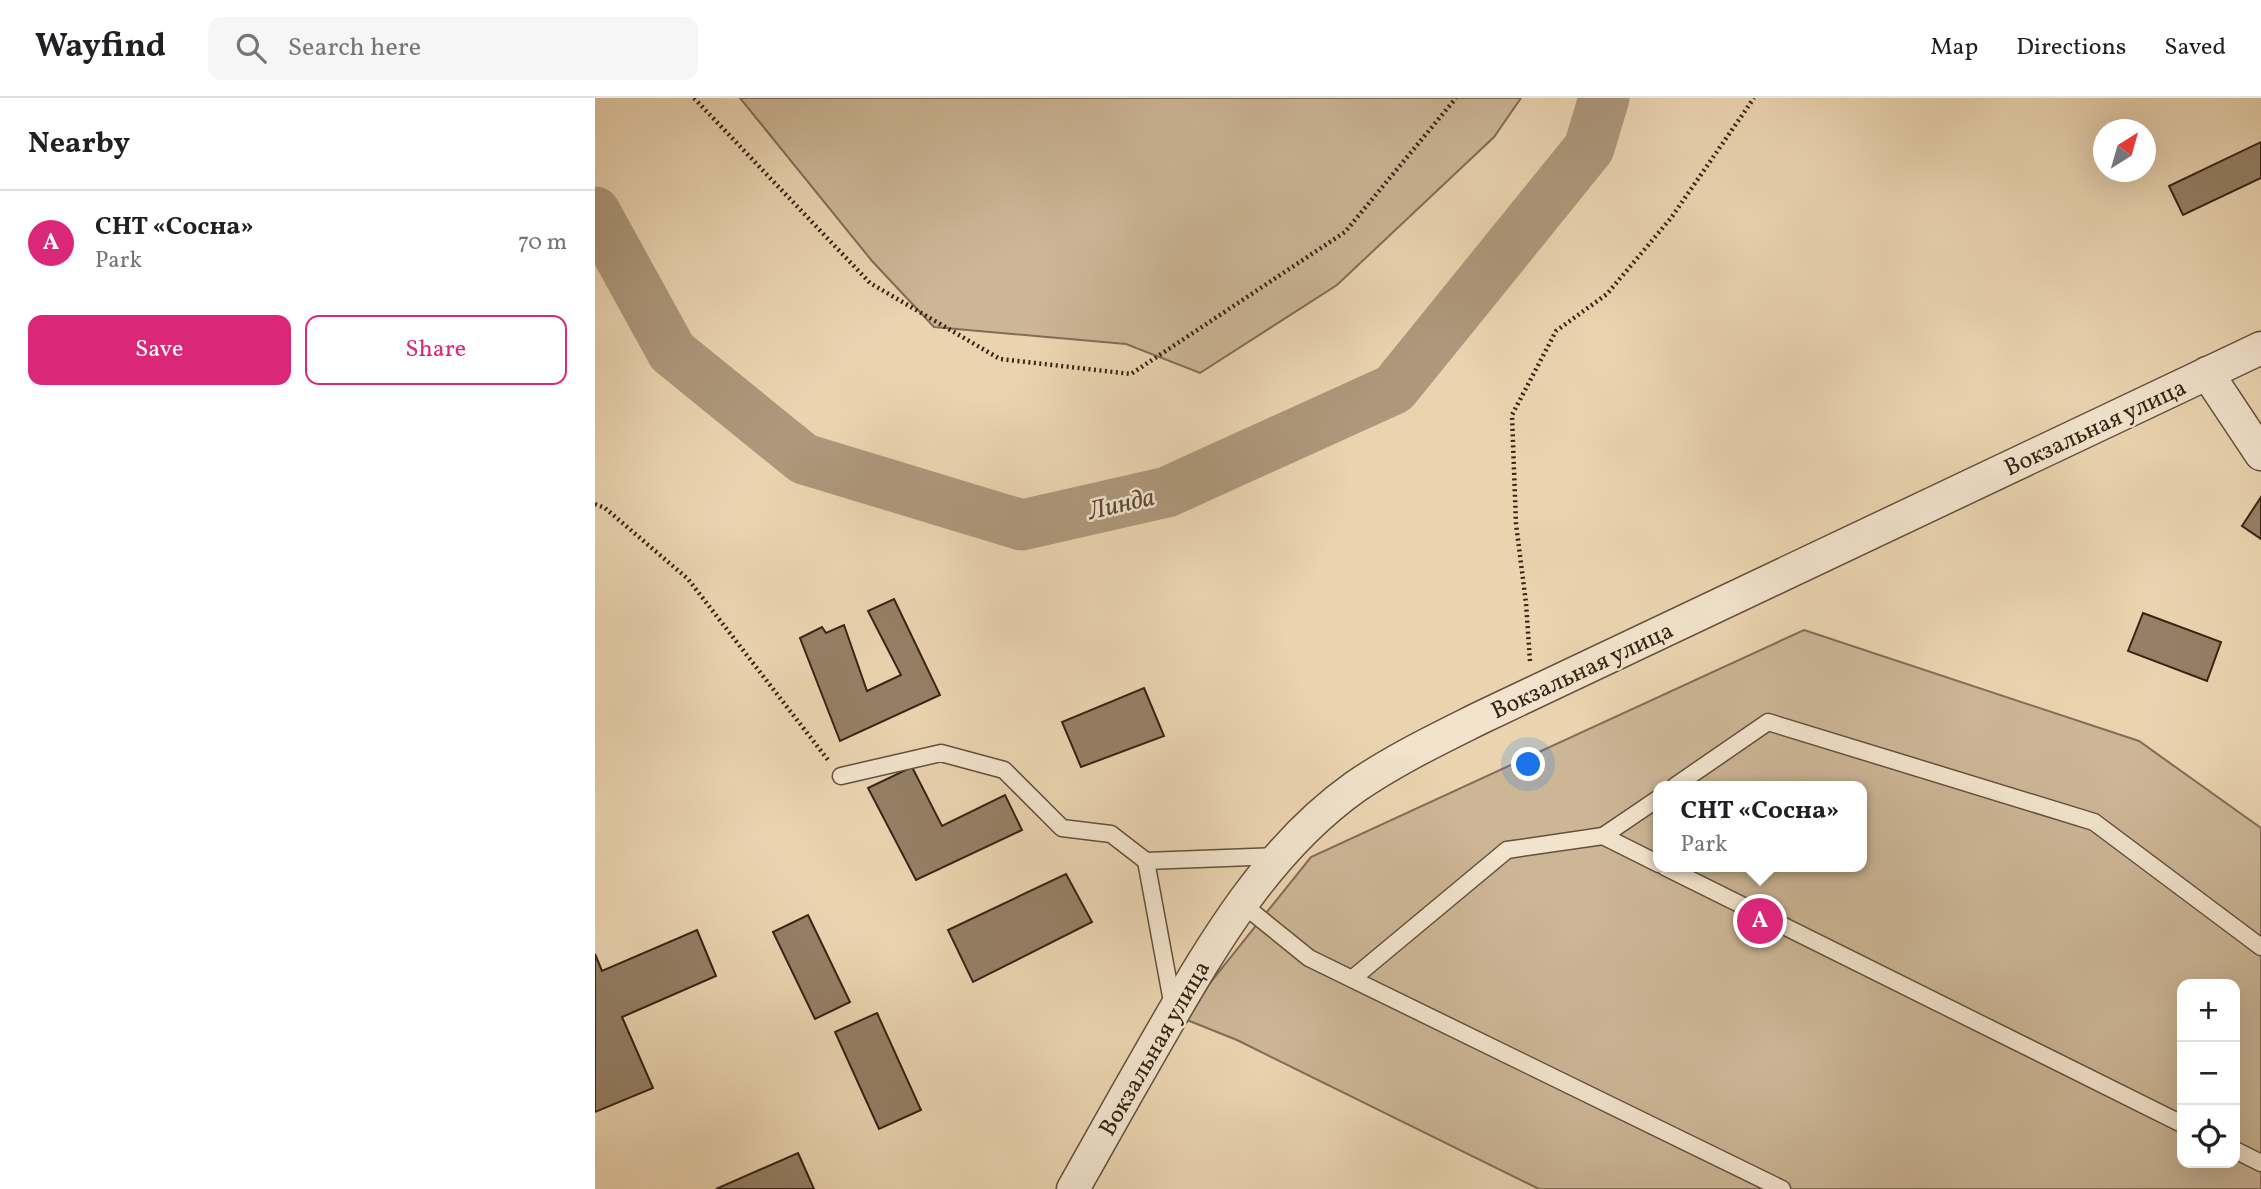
<!DOCTYPE html>
<meta charset="utf-8">
<style>
:root{--surface:#fff;--page:#f6f6f6;--text:#202124;--muted:#757577;--line:#e0e0e0;--accent:#db2777}
body{margin:0;font-family:Vollkorn,serif;background:var(--page);color:var(--text)}
.controls{position:absolute;right:21px;bottom:21px;display:grid;overflow:hidden;border-radius:14px;box-shadow:0 7px 28px #0002}
.controls button{width:63px;height:63px;display:grid;place-items:center;padding:0;border:0;border-bottom:2px solid var(--line);background:var(--surface);color:var(--text);font:35px sans-serif}
.compass{position:absolute;left:1498px;top:21px;width:63px;height:63px;border-radius:50%;background:var(--surface);box-shadow:0 7px 28px #0002;rotate:37deg}
.you{position:absolute;left:934px;top:667px;width:24px;height:24px;margin:-18px;border:5px solid #fff;border-radius:50%;background:#1a73e8;box-shadow:0 0 0 10px #1a73e833}
.badge{display:grid;place-items:center;width:46px;height:46px;border-radius:50%;background:var(--accent);color:#fff;font-size:23px;font-weight:700}
.pin{position:absolute;translate:-50% -50%;border:4px solid #fff;box-shadow:0 2px 7px #0006}
.popup{position:absolute;left:1058px;top:683px;width:214px;height:91px;box-sizing:border-box;display:grid;place-content:center;border-radius:14px;background:var(--surface);filter:drop-shadow(0 2px 5px #0005);font-size:23px;white-space:nowrap;color:var(--muted)}
.popup b{font-size:26px;color:var(--text)}
.popup::after{content:'';position:absolute;left:50%;top:100%;margin-left:-14px;border:14px solid transparent;border-top-color:var(--surface)}
.list{margin:0;padding:0;list-style:none}
h2{display:flex;justify-content:space-between;align-items:center;height:91px;margin:0;padding:0 28px;font-size:30px}
h2 small{font-size:23px;font-weight:400;color:var(--muted)}
.list li{display:grid;grid-template-columns:46px 1fr auto;gap:21px;align-items:center;box-sizing:border-box;height:105px;padding:0 28px;border-top:2px solid var(--line)}
.list b{display:block;font-size:26px;white-space:nowrap}
.list p{margin:0;font-size:23px;white-space:nowrap;color:var(--muted)}
.list em{font-size:23px;font-style:normal;color:var(--muted)}
.actions{display:flex;gap:14px;padding:21px 28px}
.actions a{flex:1;padding:16px 0;border:2px solid var(--accent);border-radius:14px;text-align:center;font-size:24px;color:var(--accent)}
.actions .main{background:var(--accent);color:#fff}
.icon{flex:none;width:38px;height:38px;fill:none;stroke:currentColor;stroke-width:2;stroke-linecap:round;stroke-linejoin:round}
.map{position:relative;flex:none;width:1666px;height:1091px;overflow:hidden}
header{display:flex;align-items:center;gap:42px;box-sizing:border-box;height:98px;padding:0 35px;background:var(--surface);border-bottom:2px solid var(--line)}
header strong{font-size:33px}
nav{display:flex;gap:38px;margin-inline-start:auto;font-size:24px}
.search{width:490px;height:63px;background:var(--page);display:flex;align-items:center;gap:18px;box-sizing:border-box;padding:0 24px;border-radius:14px;color:var(--muted);font-size:26px}
main{display:flex}
aside{flex:1;background:var(--surface)}
.map>svg:first-child{display:block}
</style>
<header>
<strong>Wayfind</strong>
<div class="search"><svg class="icon" aria-label="search" viewBox="0 0 24 24"><circle cx="10" cy="10" r="6"/><path d="M15 15l6 6"/></svg>Search here</div>
<nav><a>Map</a><a>Directions</a><a>Saved</a></nav>
</header>
<main>
<aside>
<h2>Nearby<small></small></h2>
<ul class="list">
<li><span class="badge">A</span><div><b>СНТ «Сосна»</b><p>Park</p></div><em>70 m</em></li>
</ul>
<div class="actions"><a class="main">Save</a><a>Share</a></div>
</aside>
<div class="map">
<svg width="1666" height="1091" viewBox="0 0 1666 1091">
<rect width="100%" height="100%" fill="#ead4b0"/>
<filter id="stains"><feTurbulence type="fractalNoise" baseFrequency=".00286" numOctaves="4"/><feColorMatrix values="0 0 0 0 .2 0 0 0 0 .09 0 0 0 0 .02 0 0 0 .5 -.17"/></filter>
<radialGradient id="worn" r=".72"><stop offset=".6" stop-color="#630" stop-opacity="0"/><stop offset="1" stop-color="#630" stop-opacity=".3"/></radialGradient>
<g fill="#ccb696" stroke="#826d56" stroke-width="2" fill-rule="evenodd">
<path d="M145,0H926L899,39L742,187L605,275L531,246L339,229L277,163Z"/>
<path d="M1209,532L1544,643L1666,730V1091H944L642,942L587,920L716,759ZM1064,688H1266V769H1064ZM1587,886H1640V1065H1587Z"/>
</g>
<g fill="none" stroke-linecap="round" stroke-linejoin="round">
<path stroke="#ad987b" stroke-width="51" d="M0,114L77,254L209,361L427,427L572,394L799,291L994,50L1009,0"/>
</g>
<g fill="#958066" stroke="#382415" stroke-width="2">
<path d="M1666,44V80L1588,117L1574,88Z"/>
<path d="M1666,399V441L1647,428Z"/>
<path d="M299,501L345,597L245,643L205,540L227,529L231,535L249,527L272,593L306,577L273,513Z"/>
<path d="M1548,515L1626,544L1612,583L1533,553Z"/>
<path d="M549,590L569,638L486,669L467,624Z"/>
<path d="M317,669L347,728L410,697L427,732L321,782L273,690Z"/>
<path d="M471,776L497,824L378,884L353,832Z"/>
<path d="M213,817L255,904L220,921L178,834Z"/>
<path d="M102,832L121,878L27,919L58,990L0,1014V856L7,873Z"/>
<path d="M282,915L326,1012L284,1031L240,934Z"/>
<path d="M203,1055L219,1091H121Z"/>
</g>
<g fill="none" stroke-linecap="round" stroke-linejoin="round">
<g stroke="#64503c" stroke-width="19">
<g id="service">
<path d="M246,678L346,655L409,672L467,730L516,736L551,763L684,758"/>
<path d="M1080,688L1173,624L1499,724L1666,849"/>
<path d="M1008,738L1064,700"/>
<path d="M551,763L578,909"/>
<path d="M1070,769L1587,1026"/>
<path d="M646,805L714,860L1187,1091"/>
<path d="M757,881L912,752L1008,738L1064,766"/>
<path d="M1640,1052L1666,1065"/>
</g>
</g>
<g stroke="#64503c" stroke-width="35">
<g id="minor">
<path d="M1612,275L1666,356"/>
<path d="M478,1091C507,1039 537,986 567,934C619,844 673,751 760,689C799,662 843,641 885,620L1666,250"/>
</g>
</g>
<g stroke="#382415" stroke-width="4.5" stroke-dasharray="2 3.5" stroke-linecap="butt">
<path d="M99,0L275,185L405,261L536,276L750,134L861,0"/>
<path d="M0,406L10,410L93,481L233,662"/>
<path d="M935,563L931,505L921,426L917,317L961,233L1012,196L1076,120L1159,0"/>
</g>
<use href="#service" stroke="#f1e3cc" stroke-width="16"/>
<use href="#minor" stroke="#f1e3cc" stroke-width="32"/>
</g>
<g text-anchor="middle" stroke-width="5" stroke-linejoin="round" paint-order="stroke">
<g font-size="24" fill="#382415" stroke="#f1e3cc">
<text transform="translate(1500 329) rotate(-25)" y="8">Вокзальная улица</text>
<text transform="translate(987 572) rotate(-25)" y="8">Вокзальная улица</text>
<text transform="translate(559 950) rotate(-60)" y="8">Вокзальная улица</text>
</g>
<g font-size="26" font-style="italic" fill="#5b4734" stroke="#f1e3cc">
<text transform="translate(526 405) rotate(-13)" y="9">Линда</text>
</g>
</g>
<rect width="100%" height="100%" filter="url(#stains)"/>
<rect width="100%" height="100%" fill="url(#worn)"/>
</svg>
<div class="controls">
<button>+</button>
<button>−</button>
<button><svg class="icon" aria-label="locate" viewBox="0 0 24 24"><circle cx="12" cy="12" r="6"/><path d="M12 2v4M12 18v4M2 12h4M18 12h4"/></svg></button>
</div>
<svg class="compass" viewBox="-18 -18 36 36"><path d="M0-13l5 13h-10z" fill="#e53935"/><path d="M0 13l5-13h-10z" fill="#757577"/></svg>
<div class="you"></div>
<div class="pin badge" style="left:1165px;top:823px">A</div>
<div class="popup"><b>СНТ «Сосна»</b>Park</div>
</div>
</main>
